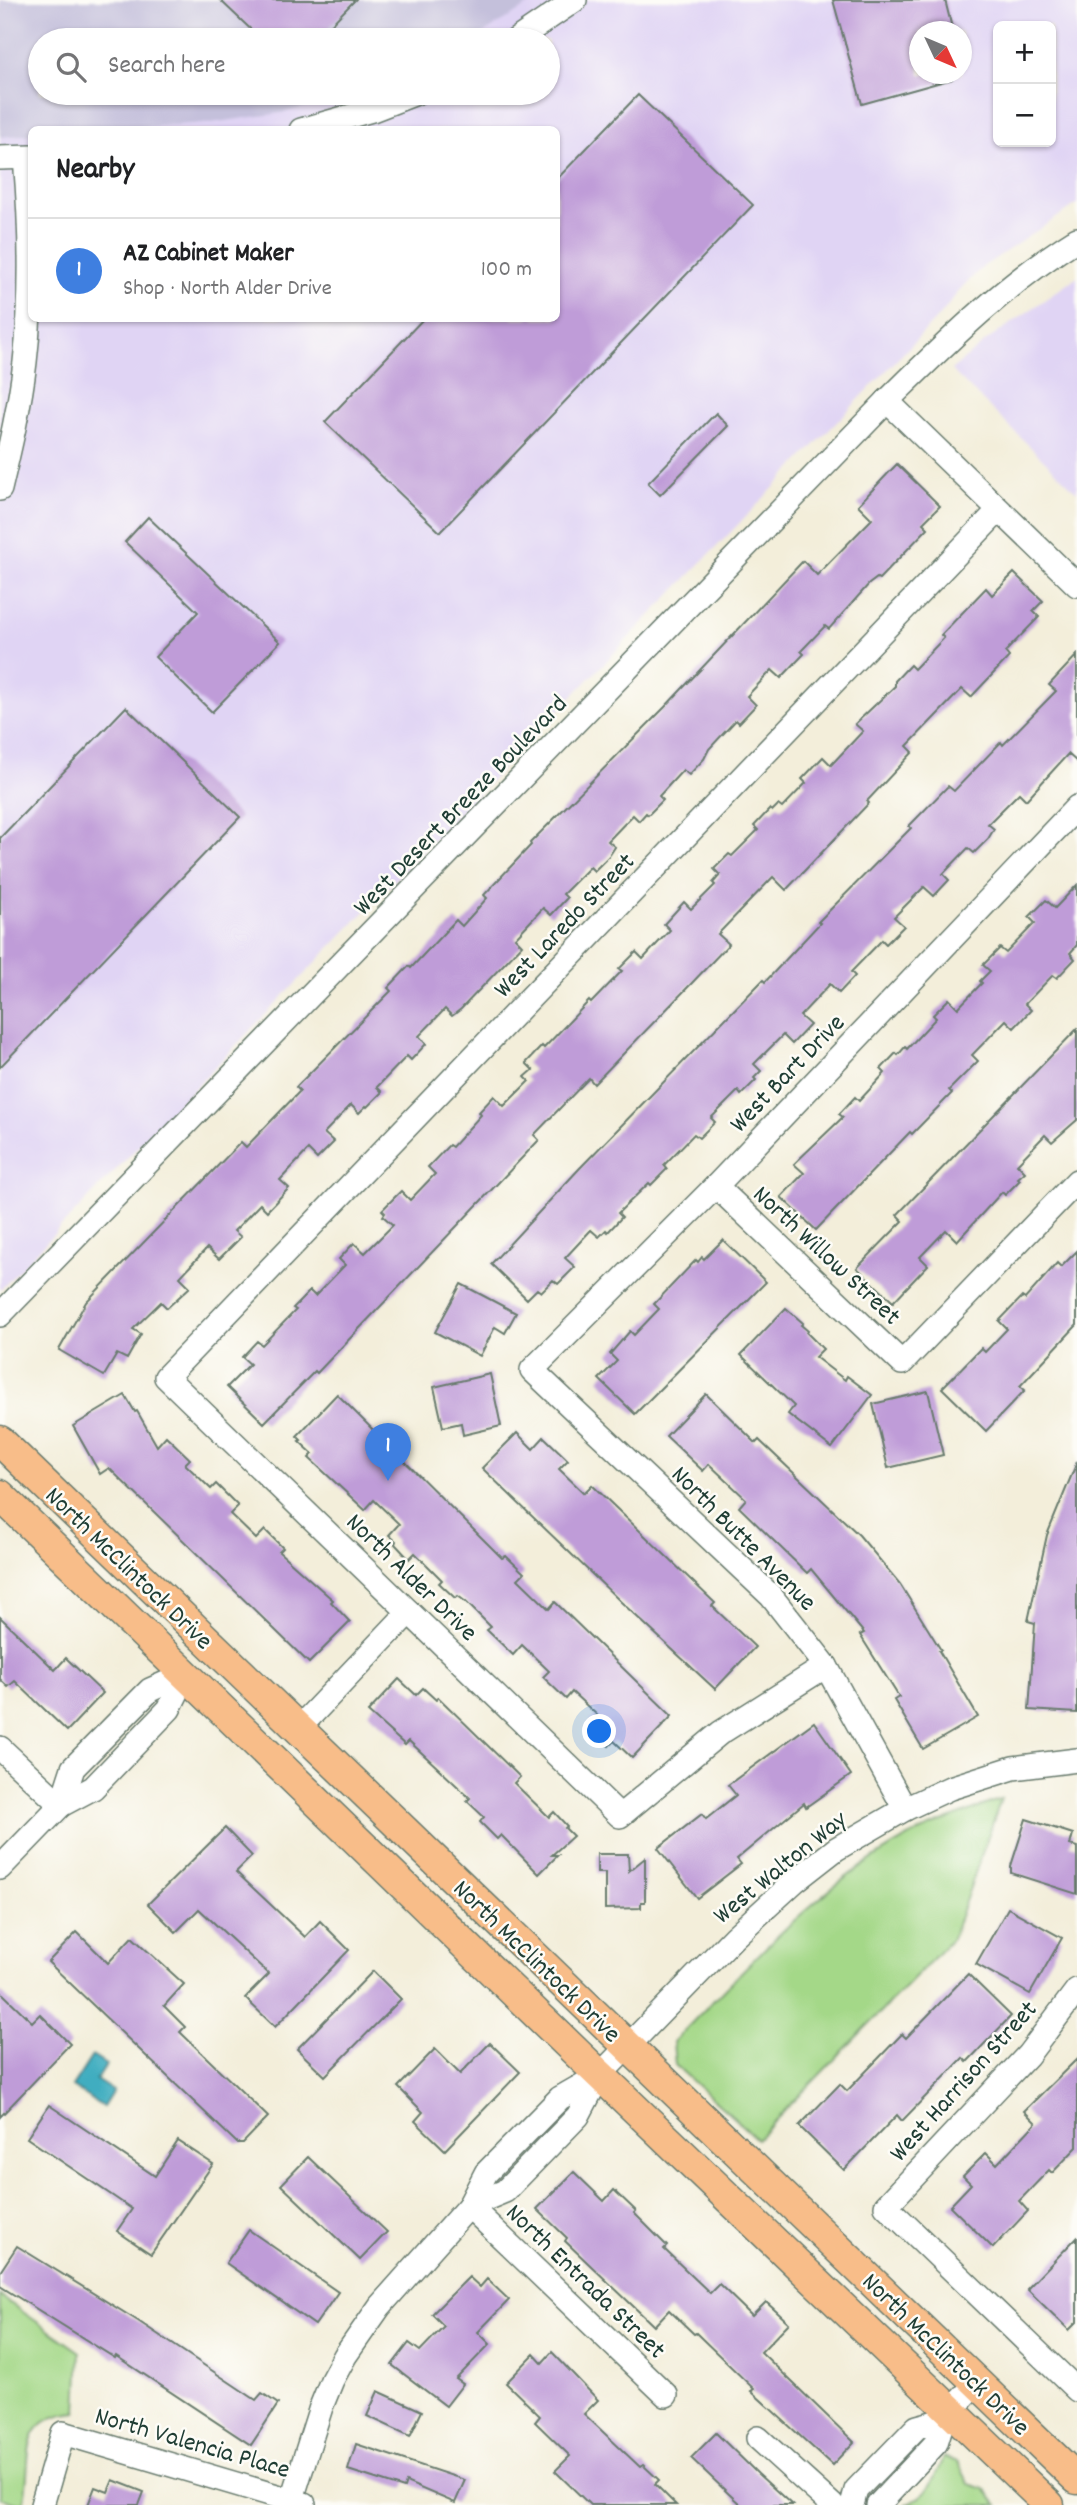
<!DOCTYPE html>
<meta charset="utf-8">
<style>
:root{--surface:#fff;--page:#f2f2f2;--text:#202124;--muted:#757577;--line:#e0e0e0;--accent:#7c3aed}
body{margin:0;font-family:Dekko,sans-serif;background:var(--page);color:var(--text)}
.controls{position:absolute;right:21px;top:21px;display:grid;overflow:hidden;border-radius:10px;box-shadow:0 2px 5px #0004}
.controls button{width:63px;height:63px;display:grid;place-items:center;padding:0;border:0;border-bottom:2px solid var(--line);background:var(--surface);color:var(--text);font:35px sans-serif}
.compass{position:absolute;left:909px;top:21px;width:63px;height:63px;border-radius:50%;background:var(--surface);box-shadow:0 2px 5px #0004;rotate:134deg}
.you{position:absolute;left:600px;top:1732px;width:24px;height:24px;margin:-18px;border:5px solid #fff;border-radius:50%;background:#1a73e8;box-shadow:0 0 0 10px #1a73e833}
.badge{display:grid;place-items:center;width:46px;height:46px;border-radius:50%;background:var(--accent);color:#fff;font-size:23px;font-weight:700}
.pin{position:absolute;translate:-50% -58px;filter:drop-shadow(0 2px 4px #0008)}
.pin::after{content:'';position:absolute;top:37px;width:24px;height:21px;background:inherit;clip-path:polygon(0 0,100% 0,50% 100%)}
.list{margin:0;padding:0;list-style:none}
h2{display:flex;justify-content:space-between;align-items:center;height:91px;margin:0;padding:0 28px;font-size:30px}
h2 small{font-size:23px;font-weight:400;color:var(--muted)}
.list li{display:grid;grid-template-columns:46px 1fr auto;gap:21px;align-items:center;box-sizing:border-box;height:105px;padding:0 28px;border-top:2px solid var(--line)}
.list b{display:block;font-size:26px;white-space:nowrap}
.list p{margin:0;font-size:23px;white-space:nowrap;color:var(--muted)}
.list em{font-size:23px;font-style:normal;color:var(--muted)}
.icon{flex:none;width:38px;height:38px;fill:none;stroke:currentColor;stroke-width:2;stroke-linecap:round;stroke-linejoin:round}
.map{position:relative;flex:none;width:1077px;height:2505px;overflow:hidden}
.search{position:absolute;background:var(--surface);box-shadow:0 2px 5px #0004;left:28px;top:28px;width:532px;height:77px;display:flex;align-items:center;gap:18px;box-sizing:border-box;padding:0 24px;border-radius:38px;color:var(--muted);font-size:26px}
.panel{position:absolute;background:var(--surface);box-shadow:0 2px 5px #0004;left:28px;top:126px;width:532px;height:196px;border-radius:10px}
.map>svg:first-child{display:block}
</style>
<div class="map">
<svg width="1077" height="2505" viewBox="0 0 1077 2505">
<rect width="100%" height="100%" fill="#fdfcf7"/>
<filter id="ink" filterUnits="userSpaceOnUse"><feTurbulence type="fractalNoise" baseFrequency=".0143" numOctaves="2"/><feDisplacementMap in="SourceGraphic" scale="14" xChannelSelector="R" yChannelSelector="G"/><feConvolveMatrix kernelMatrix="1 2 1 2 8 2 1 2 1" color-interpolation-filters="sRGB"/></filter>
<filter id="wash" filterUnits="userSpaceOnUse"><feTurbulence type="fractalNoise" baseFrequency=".00686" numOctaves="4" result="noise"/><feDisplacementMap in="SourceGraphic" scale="28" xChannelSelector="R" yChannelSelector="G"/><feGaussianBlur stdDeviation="1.57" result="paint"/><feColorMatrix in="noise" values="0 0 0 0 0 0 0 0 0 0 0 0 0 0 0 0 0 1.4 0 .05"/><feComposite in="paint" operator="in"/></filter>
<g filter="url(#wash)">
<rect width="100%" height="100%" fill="#f3eeda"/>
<g fill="#e0d4f4" fill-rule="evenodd">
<path d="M0,0H1077V204L984,266L962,287L942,313L0,1290ZM998,26H1051V142H998ZM920,32H962V74H920ZM40,40H548V93H40ZM32,130H556V318H32Z"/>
<path d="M1077,277V492L951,370L989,339Z"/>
</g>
<path fill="#c4c0db" d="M0,0H537L473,40H40V93H358L281,113L211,123L97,129L32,130L31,134L0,137Z"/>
<g fill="#a4d888" stroke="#628a5e" stroke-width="2">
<path d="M1001,1799L952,1939L757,2139L675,2065L673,2042C746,1968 815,1888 907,1838C936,1822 970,1811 1001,1799Z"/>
<path d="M0,2296L80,2352L77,2412C14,2418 34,2460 23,2505L0,2498Z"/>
<path d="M943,2457L958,2462L969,2484L985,2489L998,2505H905C928,2496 934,2481 943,2457Z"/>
</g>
<path fill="#41adc0" stroke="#30757a" stroke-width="2" d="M92,2056L106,2065L96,2080L113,2091L103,2107L72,2087Z"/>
<g id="blocks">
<g fill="#bf9cd8">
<path d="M220,0H355L316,40H262Z"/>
<path d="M833,0H945L953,32H920V74H951L952,79L862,104Z"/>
<path d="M638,95L753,205L440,532L325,422L424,318H556V180Z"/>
<path d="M716,413L728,426L660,495L648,483Z"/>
<path d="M897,464L940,506L923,523L928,528L879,579L877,578L869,584L829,629L825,626L801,651L804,654L781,678L772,670L747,696L756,705L739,723L736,720L709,749L704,759L689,775L683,770L659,796L663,800L648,815L646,813L639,821L633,815L608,841L615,847L609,856L594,871L590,867L563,894L567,898L551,915L543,908L515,938L522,945L461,1009L452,1016L445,1009L419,1036L426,1044L411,1060L407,1056L377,1087L382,1092L367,1107L366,1106L359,1113L351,1105L324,1133L334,1142L317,1159L308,1150L280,1180L289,1188L267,1211L260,1204L234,1231L241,1237L219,1259L207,1248L180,1277L190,1287L167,1308L161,1302L133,1329L141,1334L127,1359L117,1354L104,1376L59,1350L86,1302L241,1142L246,1147L300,1091L296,1087L391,991L388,988L409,966L411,968L456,920L462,926L487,898L484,895L531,845L530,843L665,707L803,561L817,575L872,519L858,505Z"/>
<path d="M148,517L280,642L212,712L155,657L198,612L125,542Z"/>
<path d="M1014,573L1043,601L1033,611L1039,617L1005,652L1009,657L971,697L962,689L907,746L913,752L867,801L869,803L786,890L773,877L718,934L729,944L690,985L594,1084L589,1078L534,1135L539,1140L317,1373L315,1371L264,1423L227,1387L250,1364L242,1357L257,1341L262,1345L296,1310L293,1308L310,1291L315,1296L345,1265L339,1259L354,1243L365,1253L393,1225L383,1216L385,1213L382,1210L401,1191L410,1200L435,1174L428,1167L449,1145L452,1147L481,1115L479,1112L494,1096L504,1106L529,1081L525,1077L533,1070L526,1063L542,1046L544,1048L589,1001L591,1003L622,971L619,969L636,952L643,959L670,930L664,924L684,902L691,909L715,885L713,883L720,875L714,869L729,854L732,856L758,830L754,826L770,809L772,811L778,805L782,808L806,783L802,779L823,757L831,765L863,731L855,724L895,686V681L910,665L914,669L944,638L941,635L986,588L992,595Z"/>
<path d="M1077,655V762L1068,754L1026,800L1019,793L988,824L994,829L988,839L974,853L968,848L943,874L949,880L934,896L924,887L894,917L904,926L886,944L882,940L851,972L855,976L839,993L830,984L800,1016L810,1025L792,1044L783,1035L754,1064L761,1071L754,1078L756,1080L741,1095L738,1091L711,1118L715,1122L699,1138L694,1134L664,1165L667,1169L651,1185L649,1183L618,1213L622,1217L608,1232L606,1230L599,1237L591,1230L565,1258L575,1267L558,1284L553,1280L541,1292L537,1289L527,1299L491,1264L579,1169L763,980L765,982L820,923L818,922L911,828L909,826L948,786L954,791L1001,742L1003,745L1056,691L1049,685Z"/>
<path d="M126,707L240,817L0,1067V838Z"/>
<path d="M1077,885V945L1070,953L1075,959L1057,978L1053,975L1025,1004L1031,1010L1014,1028L1006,1020L972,1055L978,1061L949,1090L952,1093L912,1134L910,1132L816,1230L781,1197L804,1173L794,1164L843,1117L839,1114L855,1097L859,1101L885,1073L881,1069L896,1053L898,1055L905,1047L907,1049L936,1018L933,1015L949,999L958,1008L982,983L980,981L990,971L983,965L1000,948L1006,953L1035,923L1029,917L1046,900L1055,908Z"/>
<path d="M1077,1029V1120L1052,1142L1045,1135L1017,1164L1025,1172L1018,1178L1020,1180L1005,1195L1002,1192L957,1241L946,1230L920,1257L928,1265L893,1302L857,1268L903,1221L897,1215Z"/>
<path d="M723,1240L766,1282L635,1414L599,1379L617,1361L610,1354L630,1331L634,1335L659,1309L654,1304L696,1260L698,1262L702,1257L704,1259Z"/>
<path d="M1077,1251V1325L1020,1386L1025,1390L986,1431L942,1388L981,1348L985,1352L1007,1329L999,1321L1022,1297L1025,1299L1057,1263L1061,1267Z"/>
<path d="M461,1284L516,1313L505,1333L495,1327L480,1356L435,1332Z"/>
<path d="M786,1308L803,1323L801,1325L808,1331L807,1333L823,1349L815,1357L845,1380L847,1376L872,1395L832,1448L788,1414L794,1406L741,1355Z"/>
<path d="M490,1374L501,1426L463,1435L461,1423L443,1427L434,1387Z"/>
<path d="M928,1391L943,1455L888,1468L873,1404Z"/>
<path d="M337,1394L502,1558L506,1556L524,1573L518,1579L549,1609L555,1602L672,1716L632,1758L614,1741L609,1746L594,1731L596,1729L589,1723L597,1715L572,1692L566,1699L543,1677L549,1671L522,1645L513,1655L487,1630L491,1627L466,1602L458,1596L455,1598L439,1583L442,1580L415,1553L409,1559L395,1544L396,1541L389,1535L399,1524L374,1500L365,1510L309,1458L313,1454L299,1441L301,1440L297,1436Z"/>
<path d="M706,1394L756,1443L759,1440L859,1535L900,1584L941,1650L939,1651L978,1717L923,1749L894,1700L899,1697L860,1635L864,1633L811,1569L807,1573L739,1507L746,1499L709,1464L703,1471L666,1436Z"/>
<path d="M125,1395L135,1412L137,1411L157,1446L166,1436L190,1459L185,1464L211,1489L216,1484L238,1506L230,1514L256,1539L265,1530L283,1548L279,1552L333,1600L331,1602L350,1622L309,1663L109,1468L100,1474L73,1426Z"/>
<path d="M517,1433L533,1449L544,1437L568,1460L559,1469L584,1493L592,1485L715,1603L712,1606L755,1647L715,1689L621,1602L482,1468Z"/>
<path d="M1077,1462V1713L1029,1710L1035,1623L1028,1621L1047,1535Z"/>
<path d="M0,1617L55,1670L66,1658L103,1693L67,1731L15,1681L8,1687L0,1679Z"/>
<path d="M399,1679L416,1695L423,1688L436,1700L438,1697L520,1777L514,1783L549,1817L554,1812L567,1826L565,1828L573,1836L552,1855H558L539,1874L501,1835L497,1839L480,1822L484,1817L467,1801L470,1798L409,1741L405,1745L368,1712Z"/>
<path d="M814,1722L851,1775L806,1807L804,1803L737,1859L741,1864L697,1898L658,1848L702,1814L706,1819L736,1795L728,1785Z"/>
<path d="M1026,1819L1073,1834L1070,1845L1077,1847V1894L1011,1873V1866Z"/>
<path d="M225,1828L252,1856L236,1872L305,1937L320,1921L349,1950L275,2027L245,1998L269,1974L199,1909L176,1932L148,1904Z"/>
<path d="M597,1854H628L629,1871L645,1858V1902H641V1908L605,1909V1873H597Z"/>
<path d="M1008,1908L1062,1938L1030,1994L976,1964Z"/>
<path d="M77,1932L108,1963L132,1937L184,1984L164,2006L185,2027L180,2032L268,2117L243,2143H237L48,1962Z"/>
<path d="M373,1971L401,1999L325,2076L297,2049Z"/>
<path d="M968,1974L1011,2016L967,2062L963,2058L902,2121L897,2115L844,2170L799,2126L840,2084L847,2091L902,2034L906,2038Z"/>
<path d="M0,1991L32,2022L40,2014L70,2044L0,2117Z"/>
<path d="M490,2043L520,2072L445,2150L415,2121L423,2112L398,2087L435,2049L460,2074Z"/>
<path d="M1077,2059V2147L1052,2173L1049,2170L1019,2201L1028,2211L993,2248L950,2206L971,2184L963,2176L986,2153L997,2164L1036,2123L1024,2111Z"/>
<path d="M49,2105L155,2176L178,2141L213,2164L151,2254L117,2231L132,2209L27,2138Z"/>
<path d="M308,2157L387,2232L360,2260L281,2185Z"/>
<path d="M574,2172L604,2201L614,2190L636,2211L634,2213L667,2246L664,2249L710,2293L719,2284L752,2316L766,2302L789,2323L761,2352L854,2442L832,2465L751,2391L754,2389L696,2333L694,2334L669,2310L654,2326L565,2241L567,2238L537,2209Z"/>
<path d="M249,2230L338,2292L315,2325L226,2263Z"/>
<path d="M1077,2237V2322L1069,2330L1027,2289Z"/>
<path d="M17,2246L138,2321L256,2400L262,2393L278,2404L251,2445L116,2356L115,2358L0,2286V2272Z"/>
<path d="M469,2277L480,2287L487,2279L509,2300L478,2332L490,2344L456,2379L463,2384L446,2406L392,2365L409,2343L420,2351L444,2326L432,2314Z"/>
<path d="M552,2352L598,2400L584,2414L640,2467L643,2465L659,2480L655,2484L676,2505H590L555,2471L570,2456L535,2422L540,2416L506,2383L534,2354L542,2363Z"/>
<path d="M378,2391L422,2411L410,2436L367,2416Z"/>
<path d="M716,2433L758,2474L792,2505H741L729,2494L691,2458Z"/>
<path d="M356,2444L465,2480L455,2503L406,2482L404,2488L348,2470Z"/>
<path d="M113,2480L144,2492L139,2505H88L95,2487L108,2492Z"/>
</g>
</g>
</g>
<g filter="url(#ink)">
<use href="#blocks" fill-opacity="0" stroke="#697b6e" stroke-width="2"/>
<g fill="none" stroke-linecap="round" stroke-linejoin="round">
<g stroke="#697b6e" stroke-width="26">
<g id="minor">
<path d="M516,40L575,0"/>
<path d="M301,130L372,110L416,93"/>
<path d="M0,158L32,157"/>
<path d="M887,401L1077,585"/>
<path d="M0,489C10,447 20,405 25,362C33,293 31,226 25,158"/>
<path d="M716,1186L902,1363L1077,1181"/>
<path d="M0,1315L887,401C947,342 1005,284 1077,239"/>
<path d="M826,1666L720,1733L620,1816L166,1377L999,510"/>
<path d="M297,1730L409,1612"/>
<path d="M0,1748L61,1805"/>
<path d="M61,1805L73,1768L150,1690L186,1674"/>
<path d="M905,1809L826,1666L771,1596L532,1370L716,1186L1077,807"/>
<path d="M0,1868L61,1805L93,1788L169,1709L186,1674"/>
<path d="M1077,1990L1028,2055L886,2206L1077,2390"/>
<path d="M469,2206L666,2395"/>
<path d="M469,2206L505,2191L578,2116L599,2076"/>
<path d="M758,2438L832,2505"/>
<path d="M42,2505L63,2433L304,2504"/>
<path d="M290,2505L321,2407L332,2380L345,2356L380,2306L469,2206L486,2173L560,2098L600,2075L734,1937L795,1881L836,1849L905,1809L950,1788L1013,1768L1077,1760"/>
<path d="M852,2505L856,2490L917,2427L943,2420"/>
<path d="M878,2505L936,2443L943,2420L977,2382"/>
</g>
</g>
<g stroke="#697b6e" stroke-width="33">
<g id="major">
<path d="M0,1441L1077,2479"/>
<path d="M0,1495L580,2056L1049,2505"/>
</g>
</g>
<use href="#minor" stroke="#fff" stroke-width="23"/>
<use href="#major" stroke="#f8bd89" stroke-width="30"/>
</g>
</g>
<g text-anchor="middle" stroke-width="5" stroke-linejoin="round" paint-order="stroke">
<g font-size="26" fill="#1f3d34" stroke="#fdfcf7">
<text transform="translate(459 804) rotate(-46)" y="9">West Desert Breeze Boulevard</text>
<text transform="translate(563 924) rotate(-46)" y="9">West Laredo Street</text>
<text transform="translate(786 1072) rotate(-46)" y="9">West Bart Drive</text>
<text transform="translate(828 1254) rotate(43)" y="9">North Willow Street</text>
<text transform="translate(745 1537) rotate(45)" y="9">North Butte Avenue</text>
<text transform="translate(130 1567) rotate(44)" y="9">North McClintock Drive</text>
<text transform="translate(413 1576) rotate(44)" y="9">North Alder Drive</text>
<text transform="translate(779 1866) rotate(-39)" y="9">West Walton Way</text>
<text transform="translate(538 1960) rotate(44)" y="9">North McClintock Drive</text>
<text transform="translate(962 2080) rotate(-48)" y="9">West Harrison Street</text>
<text transform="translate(587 2280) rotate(44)" y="9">North Entrada Street</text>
<text transform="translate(947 2353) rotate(44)" y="9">North McClintock Drive</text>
<text transform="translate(193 2441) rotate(16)" y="9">North Valencia Place</text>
</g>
</g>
</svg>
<div class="controls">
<button>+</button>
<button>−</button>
</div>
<svg class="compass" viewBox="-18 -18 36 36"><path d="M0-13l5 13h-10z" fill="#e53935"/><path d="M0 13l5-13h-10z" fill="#757577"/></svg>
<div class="you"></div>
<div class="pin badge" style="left:388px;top:1481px;background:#3f7fe0">1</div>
<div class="search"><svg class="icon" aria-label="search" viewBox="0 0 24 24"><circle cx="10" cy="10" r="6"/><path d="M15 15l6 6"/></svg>Search here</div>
<section class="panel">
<h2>Nearby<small></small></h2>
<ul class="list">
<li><span class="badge" style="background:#3f7fe0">1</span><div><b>AZ Cabinet Maker</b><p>Shop · North Alder Drive</p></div><em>100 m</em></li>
</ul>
</section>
</div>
